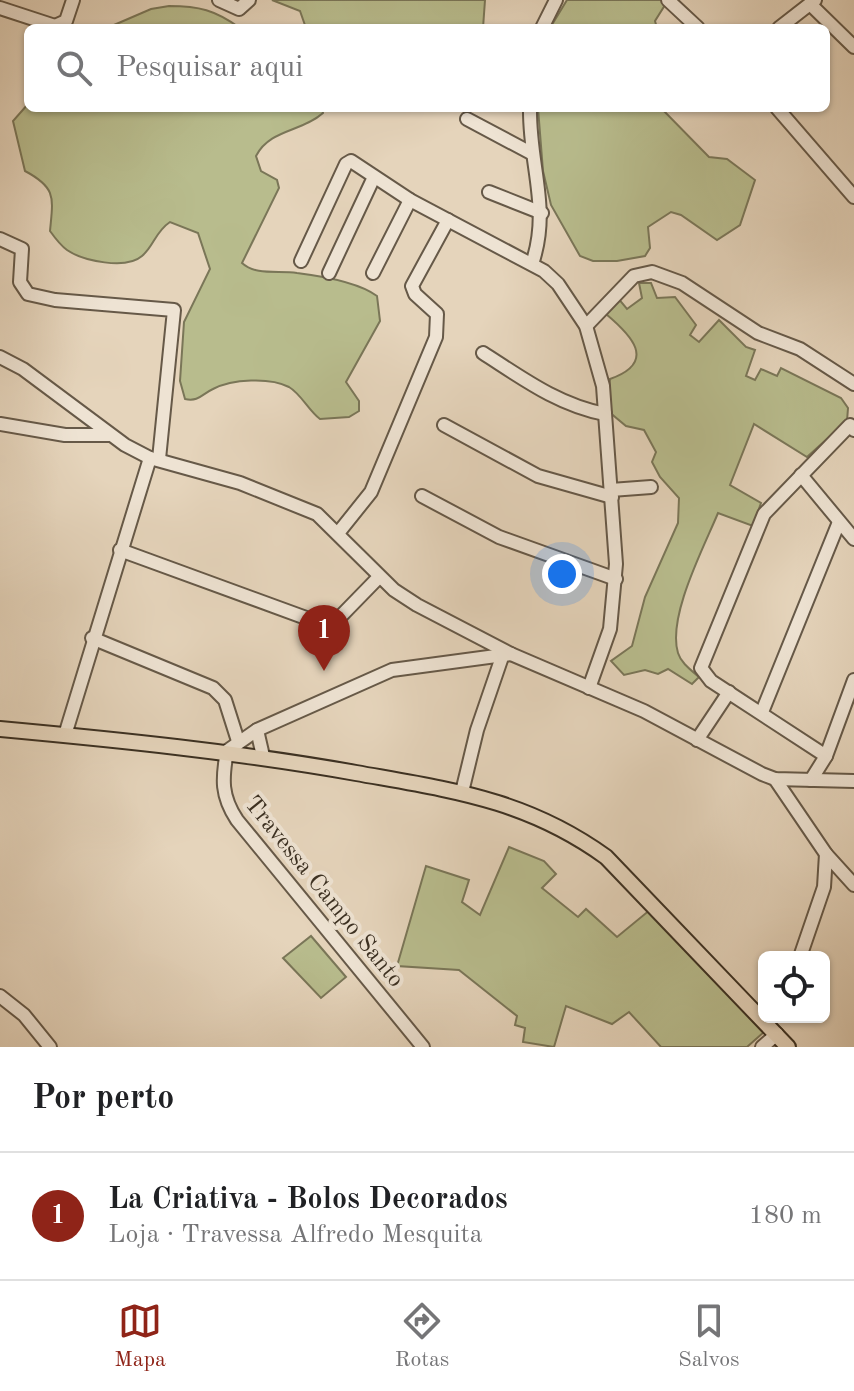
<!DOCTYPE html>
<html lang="pt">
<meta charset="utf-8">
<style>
:root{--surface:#fff;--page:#f2f2f2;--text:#202124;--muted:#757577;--line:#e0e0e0;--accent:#8f2418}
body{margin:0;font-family:"Old Standard TT",serif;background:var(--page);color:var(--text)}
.controls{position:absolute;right:24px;bottom:24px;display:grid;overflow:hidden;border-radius:12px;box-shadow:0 2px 6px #0004}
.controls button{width:72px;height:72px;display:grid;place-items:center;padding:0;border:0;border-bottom:2px solid var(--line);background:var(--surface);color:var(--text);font:40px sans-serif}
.you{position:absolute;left:562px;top:574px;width:28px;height:28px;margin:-20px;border:6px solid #fff;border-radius:50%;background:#1a73e8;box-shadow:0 0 0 12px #1a73e833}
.badge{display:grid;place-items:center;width:52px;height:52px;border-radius:50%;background:var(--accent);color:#fff;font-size:26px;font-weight:700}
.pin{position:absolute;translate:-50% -66px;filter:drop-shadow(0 2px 4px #0008)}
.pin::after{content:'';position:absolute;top:42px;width:28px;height:24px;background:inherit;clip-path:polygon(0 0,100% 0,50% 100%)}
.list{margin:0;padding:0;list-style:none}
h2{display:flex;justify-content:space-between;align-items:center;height:104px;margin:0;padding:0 32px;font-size:34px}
h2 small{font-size:26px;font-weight:400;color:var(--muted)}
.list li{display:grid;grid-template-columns:52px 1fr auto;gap:24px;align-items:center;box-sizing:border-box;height:128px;padding:0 32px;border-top:2px solid var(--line)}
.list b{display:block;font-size:30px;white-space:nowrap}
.list p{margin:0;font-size:26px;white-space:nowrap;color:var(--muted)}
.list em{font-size:26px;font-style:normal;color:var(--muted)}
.icon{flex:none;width:44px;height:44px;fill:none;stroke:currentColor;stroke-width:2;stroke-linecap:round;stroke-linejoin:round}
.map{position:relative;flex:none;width:854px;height:1047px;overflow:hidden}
.search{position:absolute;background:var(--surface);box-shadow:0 2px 6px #0004;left:24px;right:24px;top:24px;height:88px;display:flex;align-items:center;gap:20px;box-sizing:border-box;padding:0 28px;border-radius:12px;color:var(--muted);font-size:30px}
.sheet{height:232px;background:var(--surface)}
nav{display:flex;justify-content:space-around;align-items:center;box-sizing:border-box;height:112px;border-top:2px solid var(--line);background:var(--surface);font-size:22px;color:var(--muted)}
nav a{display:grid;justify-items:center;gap:4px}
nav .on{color:var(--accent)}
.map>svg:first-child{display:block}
</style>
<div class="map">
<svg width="854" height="1047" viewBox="0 0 854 1047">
<rect width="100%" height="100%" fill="#e5d4bb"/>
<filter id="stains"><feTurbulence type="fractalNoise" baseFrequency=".0025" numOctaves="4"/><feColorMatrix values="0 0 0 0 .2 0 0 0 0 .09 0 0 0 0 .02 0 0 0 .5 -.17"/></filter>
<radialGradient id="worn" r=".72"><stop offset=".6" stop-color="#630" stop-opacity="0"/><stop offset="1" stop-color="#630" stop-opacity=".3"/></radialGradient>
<g fill="#b8bc8d" stroke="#7a7658" stroke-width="2">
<path d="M272,0H485L483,28H306L300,11Z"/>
<path d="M567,0H662L665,5L655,21L657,28H550Z"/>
<path d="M169,6C199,6 215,10 240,28H107L151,9Z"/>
<path d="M28,104V108H322L323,113C302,132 270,129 256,156L261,171L277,180L279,188L242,263C256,276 279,270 297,273C321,276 358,282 377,296L380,321L346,382L359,401V411L349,417L320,419C309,411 301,394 289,387C270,377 232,379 213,389C202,394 199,402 185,399L180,381L184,322L210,269L198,233L170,222C155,232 154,246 142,256C126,270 83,261 67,250C60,245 55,238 50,231C53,198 57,188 25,171L13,121Z"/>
<path d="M538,108H661L709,157L727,159L755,180L740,225L717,240L681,215L671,212L648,227L650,248L645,256L617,261H593L580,256L551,205L543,171Z"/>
<path d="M639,283H651L657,298L675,297L696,325L690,335L699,342L719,320L746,347L755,350L746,376L755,380L761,369L777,376L781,368L841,398L848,408L847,421L807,457L754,424L730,485L761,503L753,526L718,513C704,547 667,617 678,653C681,663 691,670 699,677L692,684L668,669L658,674L645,670L624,675L611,661L632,646L645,597L678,523L679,498L660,477L652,462L656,452L644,430L626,426L608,411L610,379C658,362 631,335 606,314L618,298L627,309L642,298Z"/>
<path d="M509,847L544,861L556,874L542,888L578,917L586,909L617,937L651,909L764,1032L747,1047H661L629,1012L612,1024L566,1006L554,1047L523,1042L525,1028L515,1025L517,1016L459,970L397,966L426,866L469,880L462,902L480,915Z"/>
<path d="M311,936L346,977L321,998L283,958Z"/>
</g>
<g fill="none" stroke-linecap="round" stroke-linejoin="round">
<g stroke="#665948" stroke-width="16">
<g id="minor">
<path d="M219,0L239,9L249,0"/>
<path d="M668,0L698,28"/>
<path d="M810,4L854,47"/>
<path d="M0,8L55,26L66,21L73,0"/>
<path d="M542,28L556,0"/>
<path d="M779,28L815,0"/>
<path d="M530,108C529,166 551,208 532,264"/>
<path d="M777,108L854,197"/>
<path d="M467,119L531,153"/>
<path d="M489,192L542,213"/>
<path d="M0,239L22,249L20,282L28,294L55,300L174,310L159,459"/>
<path d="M301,261L346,164L351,161L410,200L544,271L558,284L586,326L603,386L616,564L610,629L589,688"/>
<path d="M329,273L374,177"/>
<path d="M373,273L410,200"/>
<path d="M586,326L634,276L652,272L682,283L758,333L800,349L854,384"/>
<path d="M483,353C522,378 558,405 605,414"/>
<path d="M0,357L23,369L125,445L150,458L240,483L317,514L394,590L417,605L511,654L644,711L762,774L775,779L854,781"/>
<path d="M0,424L65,435H109"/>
<path d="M444,425L538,476L612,497"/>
<path d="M801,475L854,539"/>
<path d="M611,490L651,487"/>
<path d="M422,496L499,537L616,579"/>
<path d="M339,532L371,492L436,337L437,314L415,294L412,286L448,220"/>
<path d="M120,550L317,622L340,617L379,577"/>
<path d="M92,638L213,688L225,700L238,741"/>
<path d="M762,712L839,522"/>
<path d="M257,730L263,756"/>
<path d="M65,735L150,458"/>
<path d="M697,740L729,692"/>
<path d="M826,756L711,681L701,668L764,514L850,425L854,430"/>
<path d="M775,779L826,854L854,885"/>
<path d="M811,780L826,756L854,680"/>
<path d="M462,792L477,730L502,657"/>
<path d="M800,957L824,887L826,854"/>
<path d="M0,996L24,1015L50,1047"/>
<path d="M423,1047L237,820C221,796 222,779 227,751L257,730L392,670L511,654"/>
<path d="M762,1047L777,1034"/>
</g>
</g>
<g stroke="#3b3022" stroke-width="18">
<path id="major" d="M0,729C119,740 238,752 356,773C450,790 526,799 606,857L788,1047"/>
</g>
<use href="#minor" stroke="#eee3d3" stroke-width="12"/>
<use href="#major" stroke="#e5d4bb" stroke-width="14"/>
</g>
<g text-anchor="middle" stroke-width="8" stroke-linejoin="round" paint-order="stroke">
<g font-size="24" fill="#3b3022" stroke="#eee3d3">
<text transform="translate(325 891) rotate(51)" y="8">Travessa Campo Santo</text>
</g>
</g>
<rect width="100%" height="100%" filter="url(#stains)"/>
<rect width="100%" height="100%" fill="url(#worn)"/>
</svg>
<div class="controls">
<button><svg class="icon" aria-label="locate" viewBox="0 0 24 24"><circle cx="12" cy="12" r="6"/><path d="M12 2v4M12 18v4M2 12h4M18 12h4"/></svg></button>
</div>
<div class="you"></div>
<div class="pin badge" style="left:324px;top:671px">1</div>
<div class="search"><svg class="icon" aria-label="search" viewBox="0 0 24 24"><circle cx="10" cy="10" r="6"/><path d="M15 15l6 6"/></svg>Pesquisar aqui</div>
</div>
<section class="sheet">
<h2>Por perto<small></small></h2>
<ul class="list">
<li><span class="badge">1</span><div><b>La Criativa - Bolos Decorados</b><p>Loja · Travessa Alfredo Mesquita</p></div><em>180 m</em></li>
</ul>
</section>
<nav>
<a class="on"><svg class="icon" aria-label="map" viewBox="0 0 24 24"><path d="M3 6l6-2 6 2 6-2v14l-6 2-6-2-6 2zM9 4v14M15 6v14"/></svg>Mapa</a>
<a><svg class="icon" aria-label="directions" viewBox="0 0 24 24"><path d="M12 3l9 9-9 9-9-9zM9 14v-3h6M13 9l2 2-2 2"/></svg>Rotas</a>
<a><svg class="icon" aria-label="saved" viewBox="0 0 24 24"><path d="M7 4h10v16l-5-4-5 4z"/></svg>Salvos</a>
</nav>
